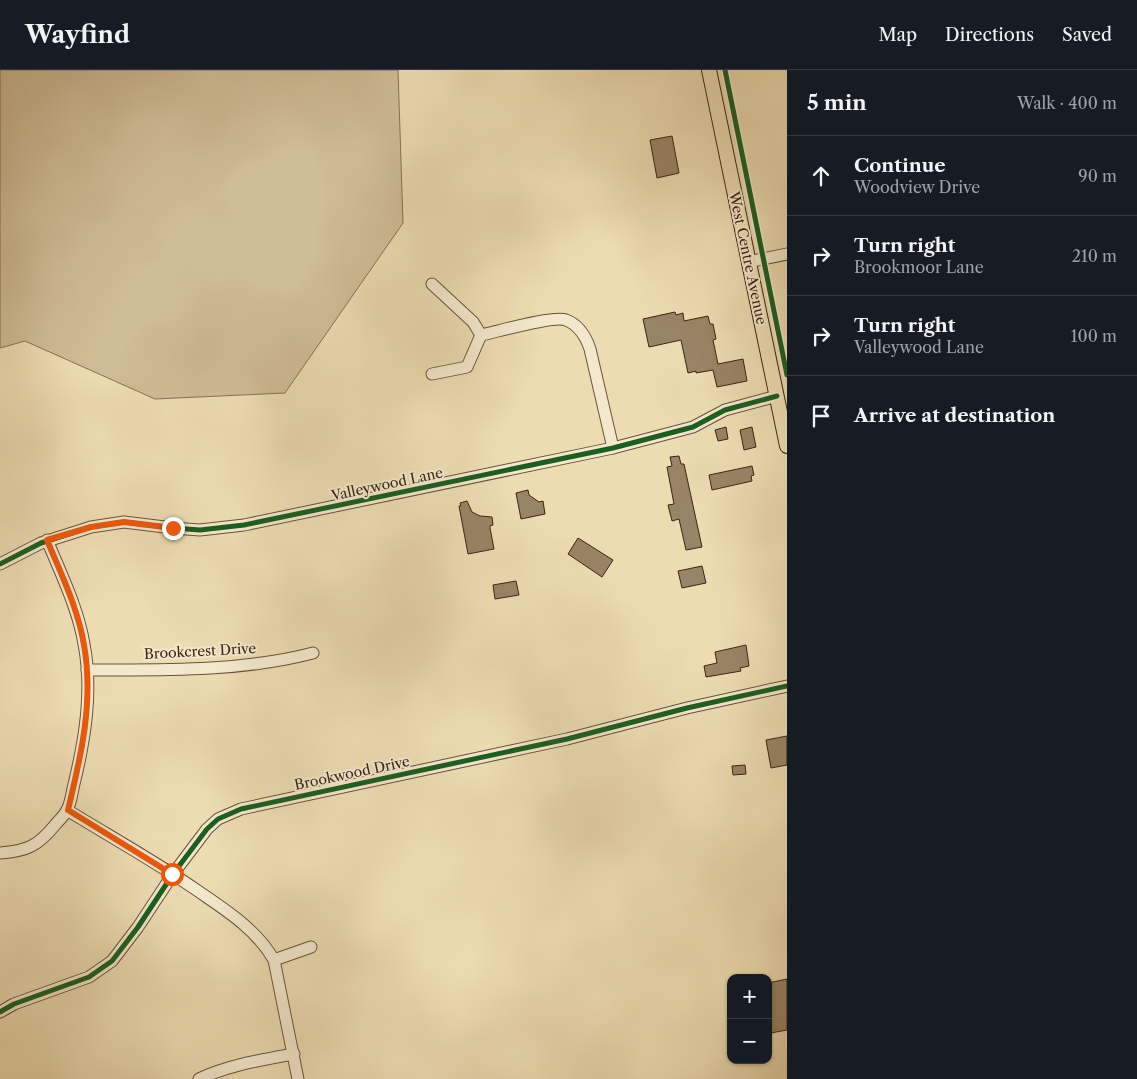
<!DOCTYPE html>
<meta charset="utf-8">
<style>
:root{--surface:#171b24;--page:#20242c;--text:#f1f3f6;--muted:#9ea1a6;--line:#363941}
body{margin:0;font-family:"Libre Caslon Text",serif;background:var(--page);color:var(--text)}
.controls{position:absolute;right:15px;bottom:15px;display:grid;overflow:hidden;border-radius:10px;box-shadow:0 1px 4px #0004}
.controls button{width:45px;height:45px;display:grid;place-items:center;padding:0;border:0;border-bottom:1px solid var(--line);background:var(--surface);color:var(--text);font:25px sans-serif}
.stop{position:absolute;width:15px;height:15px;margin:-11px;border:4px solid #ea580c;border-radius:50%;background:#fff}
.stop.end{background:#ea580c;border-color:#fff;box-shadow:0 1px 5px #0008}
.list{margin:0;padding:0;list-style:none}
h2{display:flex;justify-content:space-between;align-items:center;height:65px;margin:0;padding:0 20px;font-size:21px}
h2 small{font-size:16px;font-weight:400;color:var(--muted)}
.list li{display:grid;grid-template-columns:32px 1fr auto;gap:15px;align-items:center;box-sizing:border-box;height:80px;padding:0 20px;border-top:1px solid var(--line)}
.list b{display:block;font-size:19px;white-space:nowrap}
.list p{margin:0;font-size:16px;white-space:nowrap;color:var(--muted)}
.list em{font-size:16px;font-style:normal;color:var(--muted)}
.icon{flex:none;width:28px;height:28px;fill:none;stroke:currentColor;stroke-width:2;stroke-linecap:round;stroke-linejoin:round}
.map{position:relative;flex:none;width:787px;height:1009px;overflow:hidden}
header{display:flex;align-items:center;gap:30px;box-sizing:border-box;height:70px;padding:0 25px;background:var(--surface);border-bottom:1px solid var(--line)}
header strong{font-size:24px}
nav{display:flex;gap:28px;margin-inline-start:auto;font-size:18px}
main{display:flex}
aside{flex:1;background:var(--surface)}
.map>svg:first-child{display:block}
</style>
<header>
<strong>Wayfind</strong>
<nav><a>Map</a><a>Directions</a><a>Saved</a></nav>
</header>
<main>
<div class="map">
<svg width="787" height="1009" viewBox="0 0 787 1009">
<rect width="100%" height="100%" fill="#eddcb2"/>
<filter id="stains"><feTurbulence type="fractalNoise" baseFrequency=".004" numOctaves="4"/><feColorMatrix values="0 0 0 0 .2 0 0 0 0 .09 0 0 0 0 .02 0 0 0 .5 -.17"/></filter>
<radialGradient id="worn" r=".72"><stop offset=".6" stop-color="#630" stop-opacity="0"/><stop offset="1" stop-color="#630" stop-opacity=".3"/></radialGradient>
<path fill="#cfbd97" stroke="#867055" d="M0,0H398L403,153L285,323L155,329L25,271L0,278Z"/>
<g fill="#988466" stroke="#3c2413">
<path d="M672,66L679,103L657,108L650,70Z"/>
<path d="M675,242L676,245L683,243L684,251L708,246L710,254H713L716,269L713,270L718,294L743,289L747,311L717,317L713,300L696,303V301L688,303L681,270L649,277L643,249Z"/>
<path d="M726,357L728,369L718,371L715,360Z"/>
<path d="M752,357L756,377L744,380L740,360Z"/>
<path d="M679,386L681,394H684L702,477L686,480L679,449L672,451L668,435L674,434L667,397L672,396L670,387Z"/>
<path d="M752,396L754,405L751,406L752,411L712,420L709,405Z"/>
<path d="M528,420L529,425L539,432L543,431L545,444L521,449L516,423Z"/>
<path d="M467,431L472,442L480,446L492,447L493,455L490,456V458L494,479L468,484L459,436H461L460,433Z"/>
<path d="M578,468L613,490L602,507L568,484Z"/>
<path d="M702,496L706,513L682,518L678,501Z"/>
<path d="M516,511L519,525L495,529L493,515Z"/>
<path d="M746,575L749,596L740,598L741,601L706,607L704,596L717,593L715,582Z"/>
<path d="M787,666V695L771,698L766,670Z"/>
<path d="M745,695L746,704L733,705L732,696Z"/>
<path d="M787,909V960L771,963L768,949V913Z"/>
</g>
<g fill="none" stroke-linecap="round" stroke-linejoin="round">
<g stroke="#68523b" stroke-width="13">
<g id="minor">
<path d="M748,192L787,184"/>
<path d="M432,214L473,252L481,265"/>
<path d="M481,265C496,262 555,245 566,250C579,255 586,267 590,279L613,378"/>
<path d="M432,304L467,297L481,265"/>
<path d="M0,494L41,473L91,457L124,452L173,458L200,460L244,455L613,378L693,357L725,340L777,326"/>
<path d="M87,600C162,600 240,602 313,583"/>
<path d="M67,740C111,767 156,792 198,821C227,841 256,859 274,890L298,1009"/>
<path d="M0,783C27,781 38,776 55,755C59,750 65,745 67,740C71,733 72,722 74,714C85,669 93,621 84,574C78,538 61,504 47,470"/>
<path d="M274,890L311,877"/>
<path d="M0,942L14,934L89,907L112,891L138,857L173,804L207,759L218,749L241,739L567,669L687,638L787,616"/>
<path d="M199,1009C229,995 261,990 294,984"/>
</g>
</g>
<g stroke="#3c2413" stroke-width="16">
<path id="major" d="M709,0L787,376"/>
</g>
<use href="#minor" stroke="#f3e8cd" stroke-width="11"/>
<use href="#major" stroke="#eddcb2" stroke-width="14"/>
<g stroke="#f3e8cd" stroke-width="8">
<g id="cycleway">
<path d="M725,0L787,305"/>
<path d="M0,494L41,473L91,457L124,452L173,458L200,460L244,455L613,378L693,357L725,340L777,326"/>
<path d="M0,942L14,934L89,907L112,891L138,857L173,804L207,759L218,749L241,739L567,669L687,638L787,616"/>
</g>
</g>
<use href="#cycleway" stroke="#1b5e20" stroke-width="5"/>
</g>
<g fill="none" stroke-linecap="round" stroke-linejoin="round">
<path stroke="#ea580c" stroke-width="6" d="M172,804L68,740C81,686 94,631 84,575C78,538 61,504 47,470L91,457L124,452L173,458"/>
</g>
<g text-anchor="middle" stroke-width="4" stroke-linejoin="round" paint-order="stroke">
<g font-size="14" fill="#3c2413" stroke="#f3e8cd">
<text transform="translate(748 188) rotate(78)" y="5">West Centre Avenue</text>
<text transform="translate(387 414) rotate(-12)" y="5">Valleywood Lane</text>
<text transform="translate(200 581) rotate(-3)" y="5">Brookcrest Drive</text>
<text transform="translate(352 703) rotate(-12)" y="5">Brookwood Drive</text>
</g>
</g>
<rect width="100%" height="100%" filter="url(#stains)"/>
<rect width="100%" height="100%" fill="url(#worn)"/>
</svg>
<div class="controls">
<button>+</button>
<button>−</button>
</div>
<div class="stop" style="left:172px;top:804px"></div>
<div class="stop end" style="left:173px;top:458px"></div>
</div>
<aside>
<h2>5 min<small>Walk · 400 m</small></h2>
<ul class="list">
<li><svg class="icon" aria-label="ahead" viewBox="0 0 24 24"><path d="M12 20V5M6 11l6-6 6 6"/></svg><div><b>Continue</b><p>Woodview Drive</p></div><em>90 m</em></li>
<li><svg class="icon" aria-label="right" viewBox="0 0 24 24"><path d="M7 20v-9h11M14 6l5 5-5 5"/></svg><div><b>Turn right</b><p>Brookmoor Lane</p></div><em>210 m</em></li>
<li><svg class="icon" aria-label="right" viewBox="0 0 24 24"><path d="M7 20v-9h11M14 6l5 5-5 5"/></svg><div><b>Turn right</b><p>Valleywood Lane</p></div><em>100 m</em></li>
<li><svg class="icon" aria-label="arrive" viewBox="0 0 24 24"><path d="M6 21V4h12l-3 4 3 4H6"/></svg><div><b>Arrive at destination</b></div></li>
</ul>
</aside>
</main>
